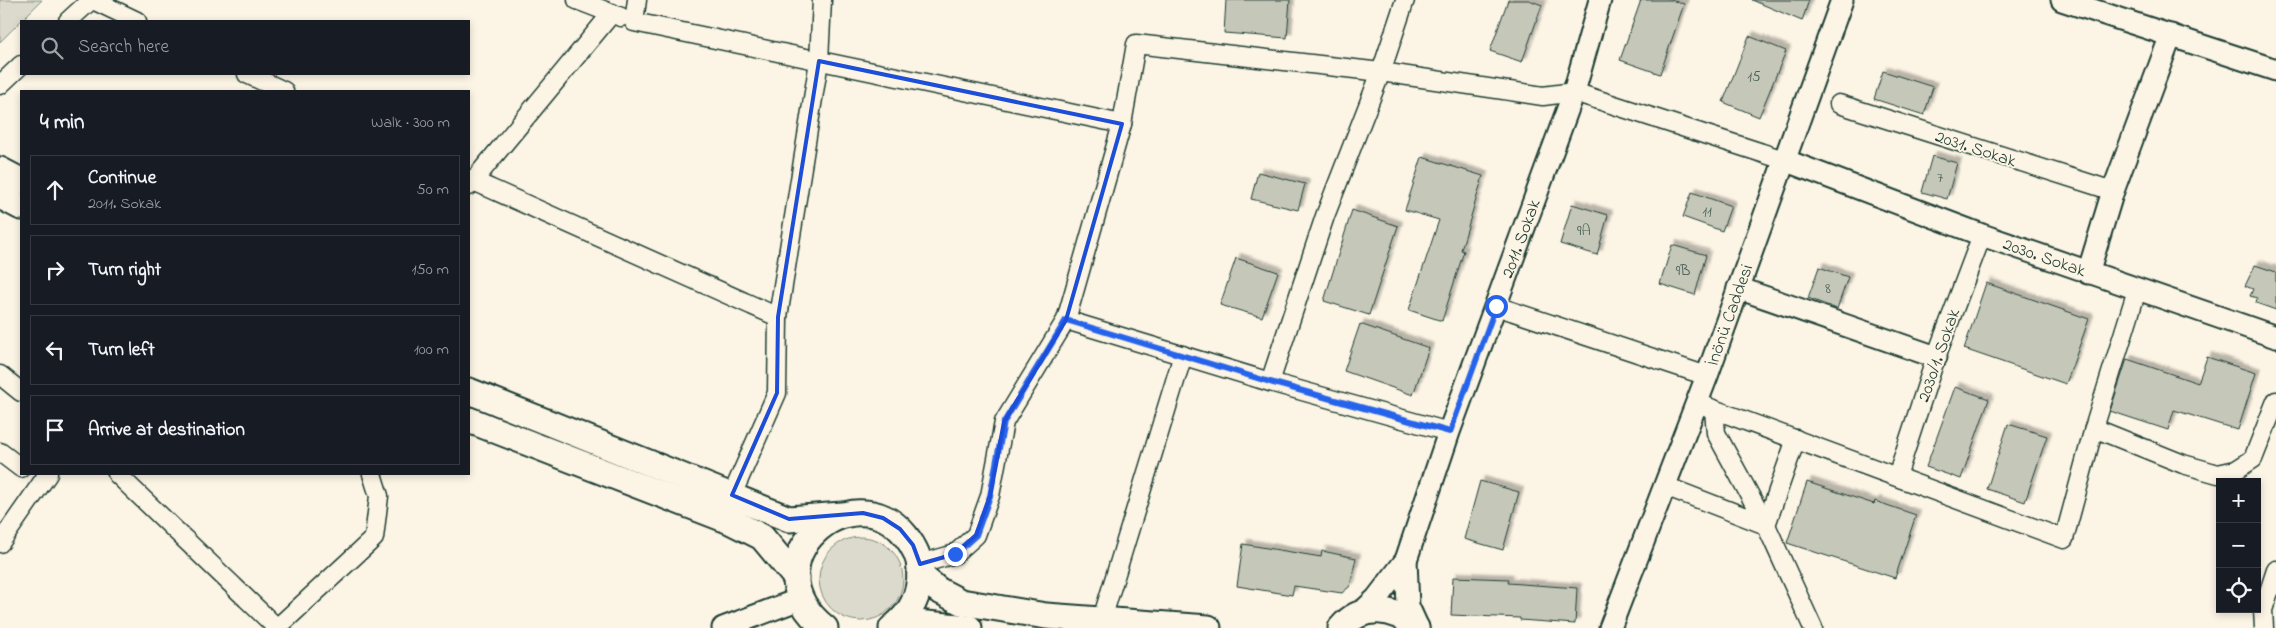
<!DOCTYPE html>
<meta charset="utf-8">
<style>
:root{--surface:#171b24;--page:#242831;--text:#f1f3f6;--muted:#9ea1a6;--line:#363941}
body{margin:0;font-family:"Indie Flower",sans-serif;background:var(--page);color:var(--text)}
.controls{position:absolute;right:15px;bottom:15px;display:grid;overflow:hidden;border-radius:0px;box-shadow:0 2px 8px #0003}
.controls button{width:45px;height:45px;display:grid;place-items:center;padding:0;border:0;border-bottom:1px solid var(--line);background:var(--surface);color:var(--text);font:25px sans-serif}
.stop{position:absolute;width:15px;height:15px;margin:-11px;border:4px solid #2563eb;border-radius:50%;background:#fff}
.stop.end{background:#2563eb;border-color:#fff;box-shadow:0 1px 5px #0008}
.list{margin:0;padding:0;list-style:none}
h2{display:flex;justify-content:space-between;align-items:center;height:65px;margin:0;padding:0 20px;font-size:21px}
h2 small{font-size:16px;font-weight:400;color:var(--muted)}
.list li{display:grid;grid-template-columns:32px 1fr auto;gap:15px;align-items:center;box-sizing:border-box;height:70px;margin:0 10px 10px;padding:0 10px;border:1px solid var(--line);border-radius:0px}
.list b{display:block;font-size:19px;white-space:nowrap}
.list p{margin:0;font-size:16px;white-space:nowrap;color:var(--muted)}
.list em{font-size:16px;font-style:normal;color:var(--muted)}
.icon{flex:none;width:28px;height:28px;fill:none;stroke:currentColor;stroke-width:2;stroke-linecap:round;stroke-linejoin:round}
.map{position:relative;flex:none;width:2276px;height:628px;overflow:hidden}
.search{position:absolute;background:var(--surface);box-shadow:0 2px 8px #0003;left:20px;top:20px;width:450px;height:55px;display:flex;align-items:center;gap:12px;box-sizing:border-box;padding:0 18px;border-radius:0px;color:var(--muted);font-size:19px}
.panel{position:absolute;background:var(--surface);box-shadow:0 2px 8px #0003;left:20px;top:90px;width:450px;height:385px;border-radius:0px}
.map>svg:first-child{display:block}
</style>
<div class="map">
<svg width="2276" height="628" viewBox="0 0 2276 628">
<defs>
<filter id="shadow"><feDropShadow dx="4.5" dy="-4.5" stdDeviation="1" flood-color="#0004"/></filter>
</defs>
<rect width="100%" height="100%" fill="#fcf5e5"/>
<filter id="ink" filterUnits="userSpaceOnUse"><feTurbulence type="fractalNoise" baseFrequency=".02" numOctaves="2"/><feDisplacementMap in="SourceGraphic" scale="10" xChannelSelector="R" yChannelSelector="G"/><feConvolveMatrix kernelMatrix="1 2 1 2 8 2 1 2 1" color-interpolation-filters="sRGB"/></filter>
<g filter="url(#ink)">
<g fill="#dcdacc" stroke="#7e8c80">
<path d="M0,0H42L0,42Z"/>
<circle cx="861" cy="579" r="42"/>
</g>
<g fill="#c5c7b9" stroke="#1f3d34" filter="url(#shadow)">
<path d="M1226,0H1290L1287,38L1224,33Z"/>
<path d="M1508,0H1529L1542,5L1522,62L1490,51Z"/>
<path d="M1641,0H1671L1684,4L1660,74L1620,60Z"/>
<path d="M1752,0H1809L1802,21Z"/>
<path d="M1749,36L1786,51L1759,117L1723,102Z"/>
<path d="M1883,71L1933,87L1924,115L1874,99Z"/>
<path d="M1932,156L1957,163L1947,199L1922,192Z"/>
<path d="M1422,157L1483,176L1461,250L1464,251L1442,321L1409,310L1439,220L1405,210Z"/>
<path d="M1258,172L1305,184L1298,210L1251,199Z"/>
<path d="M1692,192L1731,206L1722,231L1683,217Z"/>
<path d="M1572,204L1608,215L1597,255L1560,244Z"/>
<path d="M1352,210L1398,226L1369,315L1324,301Z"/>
<path d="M1672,245L1706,255L1695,295L1660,284Z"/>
<path d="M1236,258L1278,272L1262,317L1220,305Z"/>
<path d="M2255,265L2276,272V310L2256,303L2257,298L2250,296L2253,289L2245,286Z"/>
<path d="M1819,267L1848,277L1837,309L1808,298Z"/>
<path d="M1986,283L2089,319L2066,384L1964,349Z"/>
<path d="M1360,324L1429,348L1413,395L1344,371Z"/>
<path d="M2207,357L2256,373L2238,430L2174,410L2168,430L2110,411L2127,359L2198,383Z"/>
<path d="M1955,387L1989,399L1961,479L1926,467Z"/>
<path d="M2008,424L2047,436L2025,502L1987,489Z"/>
<path d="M1480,481L1519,492L1503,550L1464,539Z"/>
<path d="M1807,482L1874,504L1875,501L1916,515L1895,578L1787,543Z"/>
<path d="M1243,544L1321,557L1322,551L1356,558L1350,586L1342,593L1294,586L1292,595L1237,586Z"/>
<path d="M1453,577L1509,579L1508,583L1577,588L1575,624L1520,620V618L1451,615Z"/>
</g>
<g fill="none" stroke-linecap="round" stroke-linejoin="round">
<g stroke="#1f3d34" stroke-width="21">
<g id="minor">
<path d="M93,0L137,21"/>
<path d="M577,0L621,17"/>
<path d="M637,0L634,22L1122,124"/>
<path d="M68,21L91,0"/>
<path d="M247,74L284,91"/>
<path d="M0,85L21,65"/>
<path d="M1839,104L2113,191"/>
<path d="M469,179L778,317"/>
<path d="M469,186L612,13"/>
<path d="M1496,306L1707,376"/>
<path d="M1066,320L1270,382L1449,432"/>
<path d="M0,375L21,392"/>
<path d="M1270,382L1325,216L1381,72L1405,0"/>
<path d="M1697,403L2064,539L2094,428L2137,290"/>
<path d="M1714,410L1716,433L1766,525L1813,628"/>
<path d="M2094,428L2183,464L2218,474L2236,470L2253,459L2276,401"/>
<path d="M0,452L21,468"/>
<path d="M117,474L277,628"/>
<path d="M1897,476L1936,357L1982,235"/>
<path d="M1665,486L1766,525L1796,439"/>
<path d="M732,495L777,393L778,317L819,61L822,0"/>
<path d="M0,543L48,474"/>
<path d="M920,564L955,554L976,535L990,496L1004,422L1066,320L1122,124L1136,44L1381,72L1543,96L1574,92L1784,160"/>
<path d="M1102,619L1183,355"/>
<path d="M277,628L374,538L379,496L372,474"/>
<path d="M2264,628L2263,610L2276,570"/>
</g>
</g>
<g stroke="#1f3d34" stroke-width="25">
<g id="tertiary">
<path d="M2062,0L2276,70"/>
<path id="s1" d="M1784,160L1982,235L2276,337"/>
<path d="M2088,273L2113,191L2171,35"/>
<path d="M1738,288L1936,357"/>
<path d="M1406,560L1408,606L1418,628"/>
<path id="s2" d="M1361,613L1376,599L1406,560L1449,432L1574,92L1600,0"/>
<path d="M723,628L800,599"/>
<path id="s3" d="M1610,628L1707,376L1842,0"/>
</g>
</g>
<g stroke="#1f3d34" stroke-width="29">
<g id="secondary">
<path d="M0,170L21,181"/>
<path d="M0,196L21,207"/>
<path d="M469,391L789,519L842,515"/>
<path d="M469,420L730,521L762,537L796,578"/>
<path d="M920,575L938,590L961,602L1046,616L1208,628"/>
<path d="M825,628C743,562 853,470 905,535C913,545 920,557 920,570C920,595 912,613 892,628"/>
<path d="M899,628L916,623L969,628"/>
<path d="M1341,628C1361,604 1395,606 1416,628"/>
</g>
</g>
<use href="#minor" stroke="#fcf5e5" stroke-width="18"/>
<use href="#tertiary" stroke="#fcf5e5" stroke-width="21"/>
<use href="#secondary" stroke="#fcf5e5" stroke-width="25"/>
</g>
</g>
<g fill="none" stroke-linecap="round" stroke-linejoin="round" filter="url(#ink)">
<path stroke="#2563eb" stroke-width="6" d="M955,554L976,535L990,496L1004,422L1066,320L1270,382L1450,432L1496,306"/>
</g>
<path fill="none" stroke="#1d4ed8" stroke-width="4" stroke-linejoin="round" d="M819,61L1122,124L1066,320L1004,422L990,496L976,535L955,554L920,564L913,545L900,529L883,518L863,513L789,519L732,495L777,393L778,317Z"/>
<g text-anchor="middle" stroke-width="4" stroke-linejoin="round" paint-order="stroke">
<g font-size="15" fill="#486055">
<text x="1754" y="81">15</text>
<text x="1940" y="182">7</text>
<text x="1707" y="216">11</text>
<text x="1584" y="235">9A</text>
<text x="1683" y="275">9B</text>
<text x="1828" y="293">8</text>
</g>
<g font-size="18" fill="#1f3d34" stroke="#fcf5e5">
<text transform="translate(1976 148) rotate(18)" y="6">2031. Sokak</text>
<text dy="6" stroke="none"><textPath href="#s2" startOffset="411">2011. Sokak</textPath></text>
<text dy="6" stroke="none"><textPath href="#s1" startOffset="278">2030. Sokak</textPath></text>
<text dy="6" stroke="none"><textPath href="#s3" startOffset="335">İnönü Caddesi</textPath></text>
<text transform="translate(1938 355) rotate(-71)" y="6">2030/1. Sokak</text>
</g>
</g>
</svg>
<div class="controls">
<button>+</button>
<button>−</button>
<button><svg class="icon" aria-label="locate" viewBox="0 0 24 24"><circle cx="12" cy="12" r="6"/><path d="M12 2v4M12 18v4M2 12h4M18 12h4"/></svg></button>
</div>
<div class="stop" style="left:1496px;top:306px"></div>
<div class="stop end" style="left:955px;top:554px"></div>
<div class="search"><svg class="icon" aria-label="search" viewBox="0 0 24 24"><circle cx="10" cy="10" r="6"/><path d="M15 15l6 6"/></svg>Search here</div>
<section class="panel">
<h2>4 min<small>Walk · 300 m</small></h2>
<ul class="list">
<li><svg class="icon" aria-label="ahead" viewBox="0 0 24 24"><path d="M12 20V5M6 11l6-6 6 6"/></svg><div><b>Continue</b><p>2011. Sokak</p></div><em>50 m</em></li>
<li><svg class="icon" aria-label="right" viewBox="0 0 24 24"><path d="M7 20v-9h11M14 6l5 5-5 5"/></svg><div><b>Turn right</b></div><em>150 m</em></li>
<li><svg class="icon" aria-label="left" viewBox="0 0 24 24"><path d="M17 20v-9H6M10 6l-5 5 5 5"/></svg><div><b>Turn left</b></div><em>100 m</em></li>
<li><svg class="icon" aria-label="arrive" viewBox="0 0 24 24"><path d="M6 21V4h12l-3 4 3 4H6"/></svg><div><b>Arrive at destination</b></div></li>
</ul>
</section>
</div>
